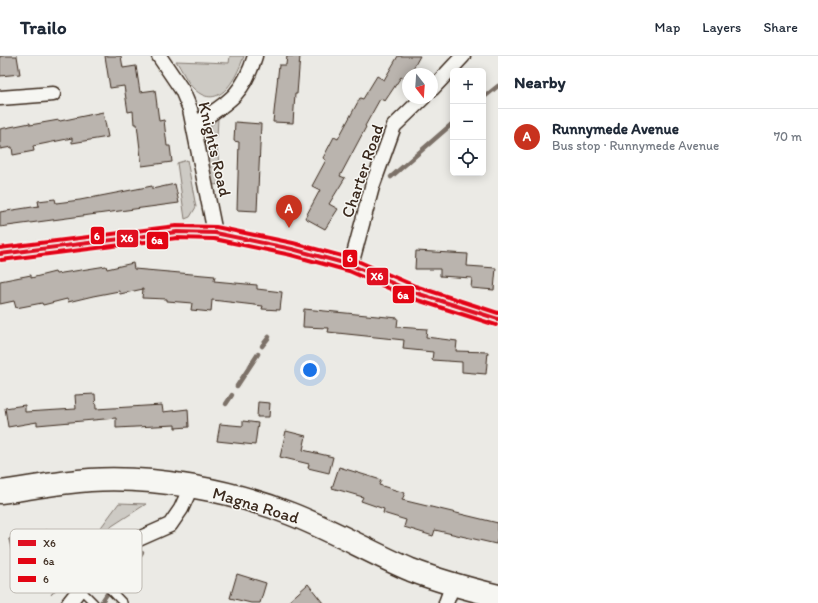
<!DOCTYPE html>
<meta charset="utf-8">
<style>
:root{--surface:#fff;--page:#f6f6f7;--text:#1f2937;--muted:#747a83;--line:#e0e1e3;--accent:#c8321e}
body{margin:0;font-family:Itim,sans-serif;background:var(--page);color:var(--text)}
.controls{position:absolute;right:12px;top:12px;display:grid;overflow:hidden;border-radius:6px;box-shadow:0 2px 10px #0003}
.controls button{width:36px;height:36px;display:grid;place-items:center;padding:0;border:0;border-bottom:1px solid var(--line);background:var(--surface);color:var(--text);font:20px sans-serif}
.compass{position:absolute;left:402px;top:12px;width:36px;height:36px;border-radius:50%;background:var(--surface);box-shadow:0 2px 10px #0003;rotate:163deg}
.you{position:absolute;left:310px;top:314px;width:14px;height:14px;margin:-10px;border:3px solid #fff;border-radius:50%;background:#1a73e8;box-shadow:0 0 0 6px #1a73e833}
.badge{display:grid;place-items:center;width:26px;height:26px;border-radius:50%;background:var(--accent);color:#fff;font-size:13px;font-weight:700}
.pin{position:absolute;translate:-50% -33px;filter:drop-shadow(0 1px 2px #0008)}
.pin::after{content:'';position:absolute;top:21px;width:14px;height:12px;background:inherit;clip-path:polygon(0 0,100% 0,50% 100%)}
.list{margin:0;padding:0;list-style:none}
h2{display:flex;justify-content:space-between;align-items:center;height:52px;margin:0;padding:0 16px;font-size:17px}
h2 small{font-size:13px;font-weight:400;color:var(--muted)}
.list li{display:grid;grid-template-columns:26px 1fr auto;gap:12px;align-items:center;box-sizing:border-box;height:56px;padding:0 16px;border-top:1px solid var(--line)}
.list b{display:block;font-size:15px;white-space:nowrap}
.list p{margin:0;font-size:13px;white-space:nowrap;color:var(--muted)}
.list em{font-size:13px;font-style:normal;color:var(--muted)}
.icon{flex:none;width:22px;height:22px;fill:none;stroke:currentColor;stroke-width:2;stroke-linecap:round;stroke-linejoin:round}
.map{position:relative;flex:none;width:498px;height:547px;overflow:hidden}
header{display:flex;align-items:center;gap:24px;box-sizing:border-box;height:56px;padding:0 20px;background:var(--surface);border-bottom:1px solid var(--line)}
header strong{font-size:19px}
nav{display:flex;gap:22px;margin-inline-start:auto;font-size:14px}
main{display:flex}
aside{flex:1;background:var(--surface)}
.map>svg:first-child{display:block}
</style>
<header>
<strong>Trailo</strong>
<nav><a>Map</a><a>Layers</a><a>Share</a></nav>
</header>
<main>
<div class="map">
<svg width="498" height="547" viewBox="0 0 498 547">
<rect width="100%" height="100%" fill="#ebeae5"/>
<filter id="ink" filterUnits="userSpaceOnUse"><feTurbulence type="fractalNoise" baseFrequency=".025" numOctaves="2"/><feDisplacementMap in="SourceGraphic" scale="8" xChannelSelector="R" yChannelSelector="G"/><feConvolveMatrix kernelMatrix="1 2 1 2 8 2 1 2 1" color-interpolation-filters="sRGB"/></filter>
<g filter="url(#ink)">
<g fill="#cdcac4" stroke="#847a71">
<path d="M230,0H244C237,20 220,57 194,33C188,28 181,12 176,5L229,7Z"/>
<path d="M218,62L217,82H205L206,75Z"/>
<path d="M217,92L222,128L213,129L205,93Z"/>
<path d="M187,104L196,151L190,161L185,163L177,107Z"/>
<path d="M119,447L146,448L112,470L51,539Z"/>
</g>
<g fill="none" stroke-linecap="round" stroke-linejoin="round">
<g stroke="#7c7167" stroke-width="4.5">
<path d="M483,42L498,30"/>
<path d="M391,121L453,67"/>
<path d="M262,290L269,281"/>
<path d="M237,330L258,298"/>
<path d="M226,348L232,339"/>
<path d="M133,510L142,496"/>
<path d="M113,530L125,517"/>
<path d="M101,547L109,535"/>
</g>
</g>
<g fill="#bab4ae" stroke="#3b2a1e">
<path d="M0,0H17L20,18L0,20Z"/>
<path d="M105,0H121L123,12L136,10L140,36L155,34L159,65L164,64L167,90H170L172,106L142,110L137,68H134L133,55L128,56L124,30L110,32Z"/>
<path d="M287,0H300L297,38H295L293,67L273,66L279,9H286Z"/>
<path d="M398,0H420L410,18H408L406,25L401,21L385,45L380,43L365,70L366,71L340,120L345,122L329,148L338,153L325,173L305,162L320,134L312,130L326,104L323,102L334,81L338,83L360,42L363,43L377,20L384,24Z"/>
<path d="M103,56L108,81L72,87V82L33,90L34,95L13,99L12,91L0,93V73L30,67V69L59,64L60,65Z"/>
<path d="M235,66L261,68L257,155L237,154L239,86L234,85Z"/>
<path d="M175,128L179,147L0,171V156L39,150L38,145L55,143L56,147L80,144L152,130V133Z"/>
<path d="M416,195L468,198L467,210L496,212L494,234L471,232L472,222L440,220V213H415Z"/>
<path d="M133,207L134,213L215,220L214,225L257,229V233L282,236L280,254L262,253L263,250L212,244L211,256L191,254L192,247L167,245V243L142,242L143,233L120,238L119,235L93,240L68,246L67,243L43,249L42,247L16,252L14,245L0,248V225L31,219V222L55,216L56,218L106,210L107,213Z"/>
<path d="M304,253L398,262L397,271L427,273L426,281L457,285L456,295L488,296L486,318L462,316V306L432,304L433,296L403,293L404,284L328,276L329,272L303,271Z"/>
<path d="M95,338L96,353L162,349L163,356L188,353L189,371L175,372V369L116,372V362L37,369V366L8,371L5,352L25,349V356L76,353L75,339Z"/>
<path d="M258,346L270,347L269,361H257Z"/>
<path d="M243,365L258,367L255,389L217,385L220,368L243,370Z"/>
<path d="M286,375L306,380L303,394L333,401L329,417L308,412L309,408L280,401Z"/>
<path d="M339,411L381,424L379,429L405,437L402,444L498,467V481L496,488L435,474L433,480L404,471L406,464L383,457L384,453L361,445L363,441L332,432Z"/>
<path d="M47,474L48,479L81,475V491L62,493L61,487L13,501L9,483L21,479L22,483Z"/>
<path d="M237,518L266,527L260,547H251L230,542Z"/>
<path d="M308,528L323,547H287Z"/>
</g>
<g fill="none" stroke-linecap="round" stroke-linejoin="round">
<g stroke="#3b2a1e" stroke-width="10">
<g id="lane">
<path d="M93,516L123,547"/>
<path d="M80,533L94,547"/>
</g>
</g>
<g stroke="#3b2a1e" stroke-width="17">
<g id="street">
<path d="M159,0L182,34L190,53L215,177"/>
<path d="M432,33L463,0"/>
<path d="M0,42L53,38"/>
<path d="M194,69C227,47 243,40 255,0"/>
<path d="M0,198L177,176L215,177L292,193L351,209L413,236L498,263"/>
<path d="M351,209L372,131L394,70L423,42"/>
<path d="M69,547L109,496L170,469L181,453L191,431"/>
<path d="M446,547L453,528"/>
</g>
</g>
<g stroke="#3b2a1e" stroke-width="25">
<path id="primary" d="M0,436C30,432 60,426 90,424C154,420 231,434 291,458C332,474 371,497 411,514C439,525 469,533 498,540"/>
</g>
<use href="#lane" stroke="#f6f6f2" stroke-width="7"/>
<use href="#street" stroke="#f6f6f2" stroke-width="14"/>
<use href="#primary" stroke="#f6f6f2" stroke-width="22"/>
<g stroke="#f6f6f2" stroke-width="7">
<path id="bus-1" d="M0,198L177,176L215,177L292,193L351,209L413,236L498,263"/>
</g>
<g stroke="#f6f6f2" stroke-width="7">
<path id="bus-2" d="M1,204L177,182L214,183L291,199L349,215L411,242L496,269"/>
</g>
<g stroke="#f6f6f2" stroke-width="7">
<path id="bus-3" d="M0,192L176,170L216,171L293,187L353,203L415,230L498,257"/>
</g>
<use href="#bus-1" stroke="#e01021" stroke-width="4"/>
<use href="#bus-2" stroke="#e30513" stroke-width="4"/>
<use href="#bus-3" stroke="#e30513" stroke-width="4"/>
</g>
</g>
<g text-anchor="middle" stroke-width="3" stroke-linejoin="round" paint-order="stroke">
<g font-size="17" fill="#3b2a1e" stroke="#f6f6f2">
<text transform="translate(215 93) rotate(77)" y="6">Knights Road</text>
<text transform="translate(362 115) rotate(-71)" y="6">Charter Road</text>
<text transform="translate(256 449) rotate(17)" y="6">Magna Road</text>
</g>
</g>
<rect x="10" y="473" width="132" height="64" rx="6" fill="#f6f6f2" stroke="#beb9b2" stroke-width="1"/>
<rect x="18" y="484" width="18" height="6" fill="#e01021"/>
<rect x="18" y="502" width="18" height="6" fill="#e30513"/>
<rect x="18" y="520" width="18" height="6" fill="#e30513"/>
<g font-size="11" fill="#3b2a1e">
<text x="43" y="491">X6</text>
<text x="43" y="509">6a</text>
<text x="43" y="527">6</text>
</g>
<g stroke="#f6f6f2" stroke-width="1.5">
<rect x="90" y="170" width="15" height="19" rx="4" fill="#e30513"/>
<rect x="116" y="173" width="23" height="19" rx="4" fill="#e01021"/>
<rect x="146" y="175" width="23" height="19" rx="4" fill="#e30513"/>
<rect x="342" y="193" width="16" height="19" rx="4" fill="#e30513"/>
<rect x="366" y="211" width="23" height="19" rx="4" fill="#e01021"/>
<rect x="392" y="229" width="23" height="19" rx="4" fill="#e30513"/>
</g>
<g font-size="11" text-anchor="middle" font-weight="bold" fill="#fff">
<text x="97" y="184">6</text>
<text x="127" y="186">X6</text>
<text x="157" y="188">6a</text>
<text x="350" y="206">6</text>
<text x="377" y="224">X6</text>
<text x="403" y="243">6a</text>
</g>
</svg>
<div class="controls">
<button>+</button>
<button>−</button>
<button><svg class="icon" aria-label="locate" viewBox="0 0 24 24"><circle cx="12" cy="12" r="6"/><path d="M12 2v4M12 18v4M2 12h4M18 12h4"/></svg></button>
</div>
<svg class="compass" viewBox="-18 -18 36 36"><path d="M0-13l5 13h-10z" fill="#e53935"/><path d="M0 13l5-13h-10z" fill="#747a83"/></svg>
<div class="you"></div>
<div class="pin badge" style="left:289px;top:172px">A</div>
</div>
<aside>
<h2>Nearby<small></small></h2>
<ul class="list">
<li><span class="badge">A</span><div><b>Runnymede Avenue</b><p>Bus stop · Runnymede Avenue</p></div><em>70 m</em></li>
</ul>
</aside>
</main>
